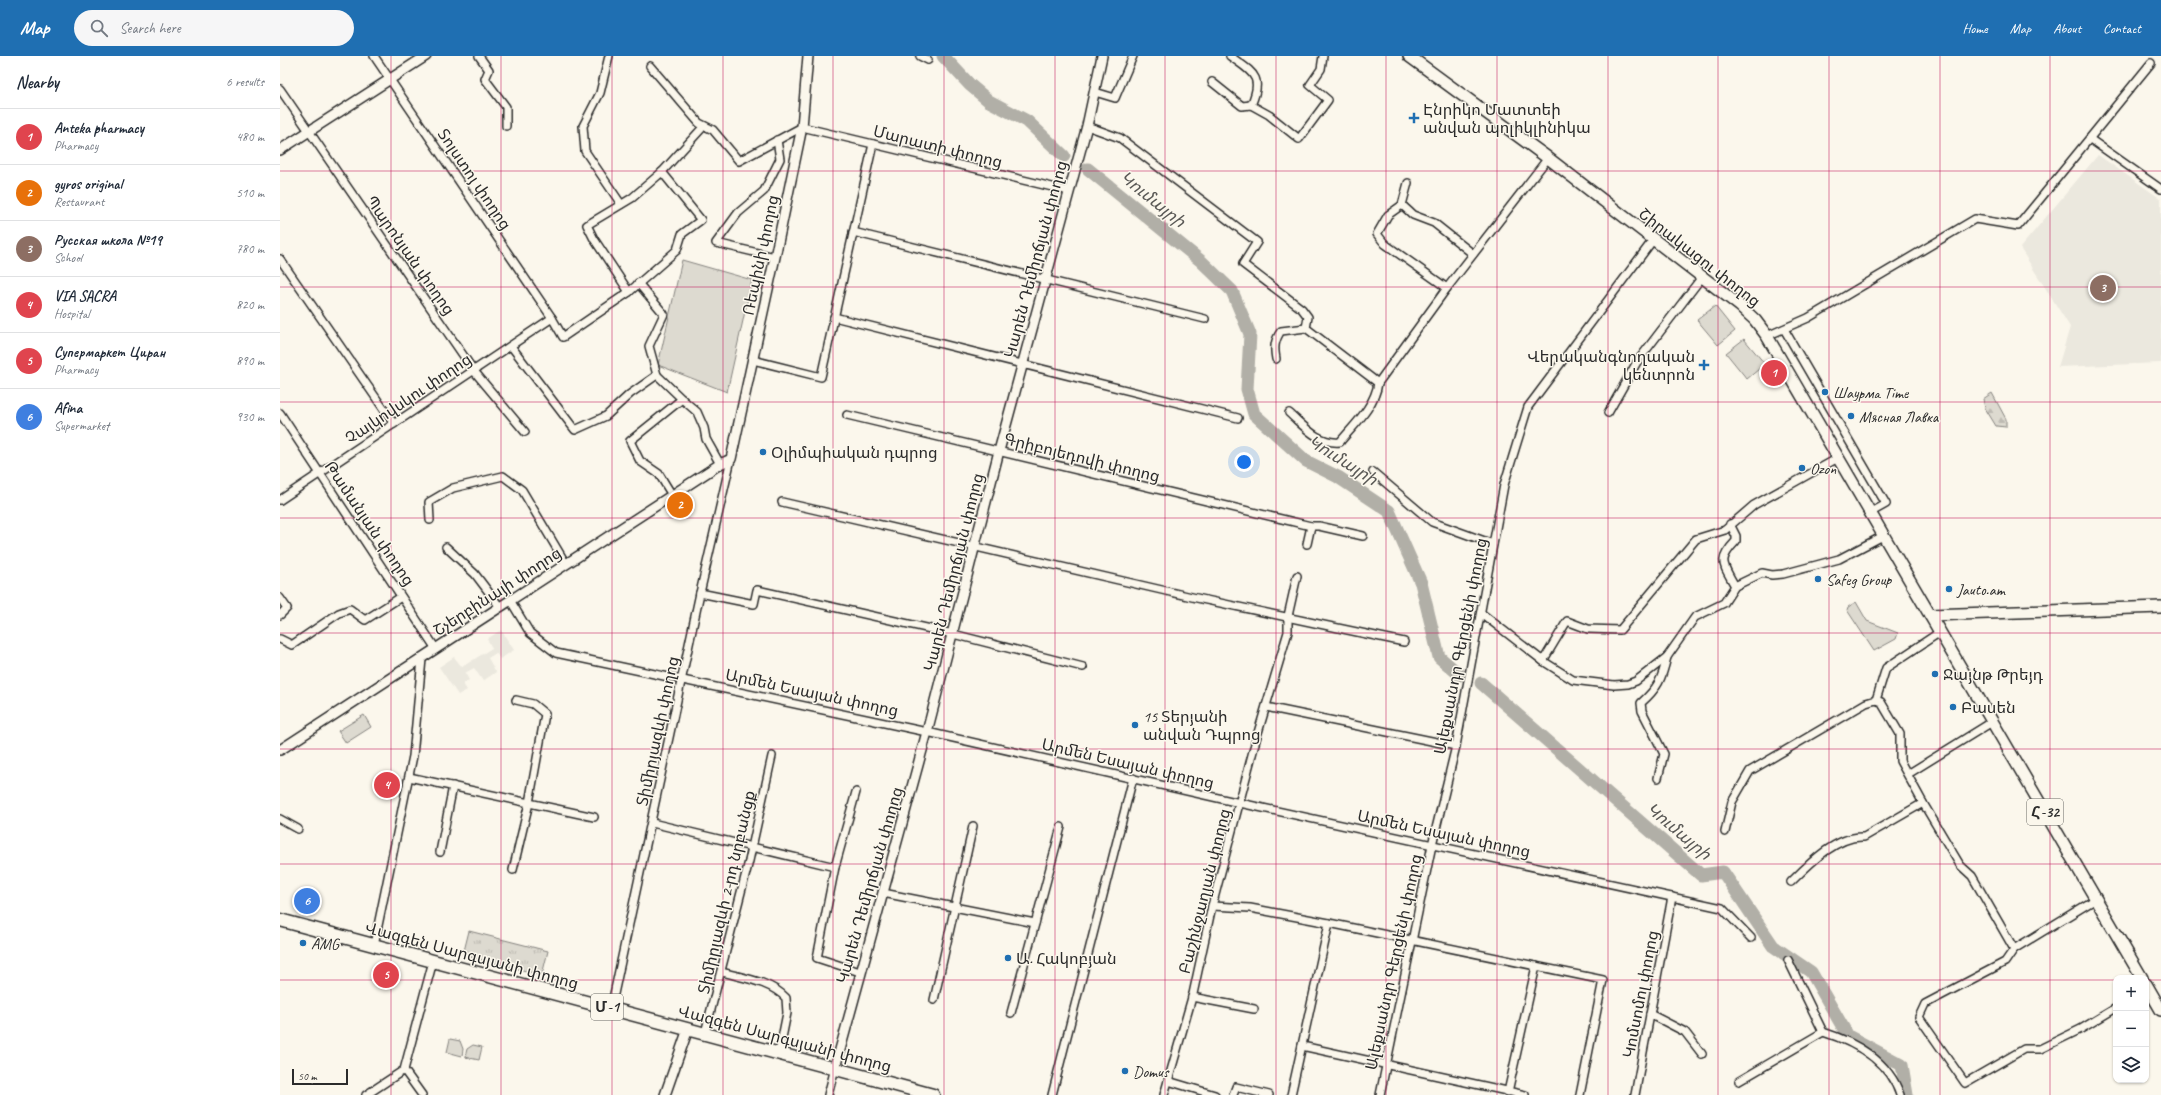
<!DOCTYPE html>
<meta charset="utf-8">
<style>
:root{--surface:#fff;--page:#f6f6f7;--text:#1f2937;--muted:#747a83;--line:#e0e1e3;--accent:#1f6fb2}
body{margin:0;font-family:Caveat,"Noto Sans Armenian",sans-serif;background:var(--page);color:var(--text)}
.controls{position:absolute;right:12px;bottom:12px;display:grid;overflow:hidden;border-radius:8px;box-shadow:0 1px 3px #0004}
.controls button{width:36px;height:36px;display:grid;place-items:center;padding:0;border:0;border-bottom:1px solid var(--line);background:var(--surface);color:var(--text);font:20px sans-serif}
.scale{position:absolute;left:12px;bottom:10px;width:56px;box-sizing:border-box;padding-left:4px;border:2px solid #2b2b2b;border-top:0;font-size:11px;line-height:14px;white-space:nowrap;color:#2b2b2b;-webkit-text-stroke:3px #fbf7ec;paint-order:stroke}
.you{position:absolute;left:964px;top:406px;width:14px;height:14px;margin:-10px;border:3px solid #fff;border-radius:50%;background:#1a73e8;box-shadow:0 0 0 6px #1a73e833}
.badge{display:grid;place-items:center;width:26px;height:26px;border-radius:50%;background:var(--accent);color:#fff;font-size:13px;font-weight:700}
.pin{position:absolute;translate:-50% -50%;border:2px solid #fff;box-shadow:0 1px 4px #0006}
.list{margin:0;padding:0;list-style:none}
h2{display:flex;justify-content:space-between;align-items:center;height:52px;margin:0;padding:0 16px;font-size:17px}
h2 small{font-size:13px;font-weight:400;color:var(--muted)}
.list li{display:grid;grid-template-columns:26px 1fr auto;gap:12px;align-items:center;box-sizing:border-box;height:56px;padding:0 16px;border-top:1px solid var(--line)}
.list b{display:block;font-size:15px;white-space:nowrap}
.list p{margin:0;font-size:13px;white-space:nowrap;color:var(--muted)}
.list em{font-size:13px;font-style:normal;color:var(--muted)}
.icon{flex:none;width:22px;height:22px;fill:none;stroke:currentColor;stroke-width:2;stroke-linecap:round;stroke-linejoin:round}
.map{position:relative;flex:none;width:1881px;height:1039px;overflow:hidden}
header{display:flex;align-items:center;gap:24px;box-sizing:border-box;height:56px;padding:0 20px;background:var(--accent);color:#fff}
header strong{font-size:19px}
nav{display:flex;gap:22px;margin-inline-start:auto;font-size:14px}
.search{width:280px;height:36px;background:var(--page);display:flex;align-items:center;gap:10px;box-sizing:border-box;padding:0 14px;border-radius:22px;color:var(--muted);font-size:15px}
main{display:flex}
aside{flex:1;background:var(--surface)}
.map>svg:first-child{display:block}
</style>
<header>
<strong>Map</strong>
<div class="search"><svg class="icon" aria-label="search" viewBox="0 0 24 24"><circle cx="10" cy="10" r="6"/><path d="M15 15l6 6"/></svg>Search here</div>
<nav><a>Home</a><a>Map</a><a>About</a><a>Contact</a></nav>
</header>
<main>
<aside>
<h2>Nearby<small>6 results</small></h2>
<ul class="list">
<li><span class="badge" style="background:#e0444e">1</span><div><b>Anteka pharmacy</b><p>Pharmacy</p></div><em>480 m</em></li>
<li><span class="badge" style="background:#e8710a">2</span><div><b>gyros original</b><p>Restaurant</p></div><em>510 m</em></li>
<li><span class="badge" style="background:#8d6e63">3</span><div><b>Русская школа №19</b><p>School</p></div><em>780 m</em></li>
<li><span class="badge" style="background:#e0444e">4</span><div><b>VIA SACRA</b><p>Hospital</p></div><em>820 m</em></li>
<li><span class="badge" style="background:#e0444e">5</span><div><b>Супермаркет Циран</b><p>Pharmacy</p></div><em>890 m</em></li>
<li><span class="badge" style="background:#3f7fe0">6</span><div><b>Afina</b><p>Supermarket</p></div><em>930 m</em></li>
</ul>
</aside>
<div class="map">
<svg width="1881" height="1039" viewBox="0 0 1881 1039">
<defs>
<pattern id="forest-firs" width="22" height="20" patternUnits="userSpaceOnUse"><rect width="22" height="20" fill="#dddad0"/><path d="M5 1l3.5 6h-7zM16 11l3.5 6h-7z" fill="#bebbb3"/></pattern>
<pattern id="park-tufts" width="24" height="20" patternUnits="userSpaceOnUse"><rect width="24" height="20" fill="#dddad0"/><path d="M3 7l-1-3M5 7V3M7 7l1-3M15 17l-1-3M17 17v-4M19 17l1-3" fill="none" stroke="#bebbb3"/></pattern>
</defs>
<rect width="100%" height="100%" fill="#fbf7ec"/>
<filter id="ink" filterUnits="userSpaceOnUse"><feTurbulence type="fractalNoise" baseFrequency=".025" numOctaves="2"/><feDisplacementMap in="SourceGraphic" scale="8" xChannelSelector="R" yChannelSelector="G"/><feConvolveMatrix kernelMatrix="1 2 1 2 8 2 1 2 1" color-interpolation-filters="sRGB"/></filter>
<g filter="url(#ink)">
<g fill="#ebe8de">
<path d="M1818,99L1881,143V307L1778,311L1790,271L1740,192Z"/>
<path d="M221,574L234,594L220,603L216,597L208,602L216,616L203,625L194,612L185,617L189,624L183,628L187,634L178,639L159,611L174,601L182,611L212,592L207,583Z"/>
</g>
<g fill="#dddad0" stroke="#84827e">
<path d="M402,204L472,224L447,336L378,309Z"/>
<path d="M1435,250L1455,275L1438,289L1417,264Z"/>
<path d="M1464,283L1485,308L1467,323L1446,297Z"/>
<path d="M1576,546L1587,565L1618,577L1616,583L1594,595L1567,554L1568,551Z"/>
<path d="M84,659L91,671L66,687L58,675Z"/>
<path d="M170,983L180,985L183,993L182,1000L167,996Z"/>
<path d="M193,989L202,991L199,1004L185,1001L187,993Z"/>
</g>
<path fill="url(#forest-firs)" stroke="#84827e" d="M1712,337L1726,363V371L1716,370L1705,352L1703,343Z"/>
<path fill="url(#park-tufts)" stroke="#84827e" d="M189,875L268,895L262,919L183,899Z"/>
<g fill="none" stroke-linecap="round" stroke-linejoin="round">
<g stroke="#b1afa7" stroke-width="13">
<path d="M663,0L690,29L709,45L747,65L784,100"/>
<path d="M808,113L921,205L952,235L970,278L967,333L974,358L1026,405L1058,421L1109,455L1141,527L1159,601L1180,619"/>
<path d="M1201,627L1421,819L1443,816L1493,890L1531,916L1568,980L1622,1009L1627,1039"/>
</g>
<g stroke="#2b2b2b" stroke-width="10">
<g id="street">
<path d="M94,0L272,262L283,281L349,236L314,183L307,169L352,142L382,116L424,70"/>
<path d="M199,0L209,14L205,23L226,51V70"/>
<path d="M329,0L320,37L303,70L305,95L341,148"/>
<path d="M640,0L648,4"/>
<path d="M950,0C973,17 984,20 971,49L989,59L1019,83L1048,44L1030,29L1041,13L1043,0"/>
<path d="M370,10L419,67L433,74L459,105L522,71L789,135"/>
<path d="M932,26L962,50L971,49"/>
<path d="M0,33L194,315L245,376"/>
<path d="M815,36L835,42L853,0"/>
<path d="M807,70L840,82L977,186L963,208L1022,253L1028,261L1026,272L1098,327L1167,232L1268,102"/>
<path d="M1810,83L1881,133"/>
<path d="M1128,127L1122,149L1108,159L1097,178L1105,188L1167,232"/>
<path d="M1122,149L1133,159L1154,167L1193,198"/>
<path d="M573,176L925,263"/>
<path d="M495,201L436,187L458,157L484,135L500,103L497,84"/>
<path d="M0,203L114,368"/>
<path d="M358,227L384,258L369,290L377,319"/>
<path d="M349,236L397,194L402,178L421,164L382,116"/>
<path d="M554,261L958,362"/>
<path d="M1504,273L1606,448L1590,457"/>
<path d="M1487,280L1528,262L1695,163L1738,170L1871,7"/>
<path d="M231,290L295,374L326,360L350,338L377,319L402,343"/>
<path d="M996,303C994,292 994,285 1001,275L1026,272"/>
<path d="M473,304L541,321L593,88"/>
<path d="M0,357L156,593"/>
<path d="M1009,357C1024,370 1038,388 1060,386C1074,369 1095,350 1098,327"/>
<path d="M1328,357L1357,306L1422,221"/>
<path d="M567,359L1031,470H1039L1083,480"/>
<path d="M1093,416L1152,466L1213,488"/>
<path d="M392,439L379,418L360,405L350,385L402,343L417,356L424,372L426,383L440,408"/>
<path d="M0,444L272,262"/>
<path d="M502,446L912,541L1124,586"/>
<path d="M150,464L149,446L173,432L223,420L242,434L286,508"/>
<path d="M1450,468L1456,480V485C1437,505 1443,508 1455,530"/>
<path d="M1027,488L1031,470"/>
<path d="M166,491L195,518L220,551"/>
<path d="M420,537L474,548L477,534L673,578L803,611"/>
<path d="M0,542L7,552L0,559"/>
<path d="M230,544L250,577L276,597L647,676L960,747L1442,852L1471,882"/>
<path d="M1201,557L1263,605L1293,624L1334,629L1348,628L1356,625L1387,601L1415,561L1444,547L1455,530L1482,517L1492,519L1503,518L1559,503L1603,480"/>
<path d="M0,583L12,589L59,557L70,553L85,564L121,541"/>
<path d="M1263,605L1287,565L1308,573L1340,574L1416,483L1445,474L1474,449L1558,402"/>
<path d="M1596,644L1606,612L1660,576"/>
<path d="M986,651L1176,690"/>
<path d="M1628,718L1712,666"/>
<path d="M129,721L314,761"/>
<path d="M1378,722L1384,698L1362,655L1361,647C1378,632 1382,623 1387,601"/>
<path d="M576,736L555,811L537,902L580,916"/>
<path d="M0,763L18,773"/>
<path d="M372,767L555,811"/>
<path d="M1445,776L1452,746L1470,715L1586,647L1596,644L1601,646L1620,678V705L1643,747L1680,809L1692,820L1734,893"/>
<path d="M160,796L173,730"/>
<path d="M233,814L249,747L265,658L253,648L236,644"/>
<path d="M1511,826C1529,808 1557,779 1584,781L1643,747"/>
<path d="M603,837L755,867"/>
<path d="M1816,843L1734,893L1725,906L1645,948L1639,961L1685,1027L1744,993H1760L1801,973L1836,952"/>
<path d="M932,850L970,852L1049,867L1323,924L1300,1039"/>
<path d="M94,889L133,700L142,603"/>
<path d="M1508,904L1543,976C1575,986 1609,1005 1620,1039"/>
<path d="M442,916C463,922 490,925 506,942L507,957L499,997"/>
<path d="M912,941L974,953"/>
<path d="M654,944L693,770"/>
<path d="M331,952L420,537L451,403"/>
<path d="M731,957L781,771"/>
<path d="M1370,958L1405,976L1422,998"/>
<path d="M425,977L469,805L492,700"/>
<path d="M1022,990L1245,1039"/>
<path d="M124,1014L142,1039"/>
<path d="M888,1025L935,1039"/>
<path d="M1459,1025L1543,976"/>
<path d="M1228,1036L1256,910"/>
<path d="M86,1039L124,1014L153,905"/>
<path d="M548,1039L555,1012"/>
<path d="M772,1039L853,722"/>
<path d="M884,1039L913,938L932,850L977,680L1008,576V560L1017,520"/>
<path d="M953,1039L956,1031L989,1039"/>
<path d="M1011,1039L1049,867"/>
<path d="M1100,1039L1152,789L1176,690L1224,429L1248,351L1373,184"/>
<path d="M1355,1039L1392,841"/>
</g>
</g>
<g stroke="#2b2b2b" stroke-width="12">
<g id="secondary">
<path d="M0,94L146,0"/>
<path d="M0,694L440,408L451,403L495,201L522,71L528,0"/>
<path d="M555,1012L647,676L719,395L807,70L822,0"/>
<path d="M385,1039L408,973"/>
</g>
</g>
<g stroke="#2b2b2b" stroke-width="14">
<g id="primary">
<path d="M1129,0L1268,102L1460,250L1475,264L1487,280L1862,922"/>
<path d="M1650,559L1881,551"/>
<path d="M1866,928L1881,954"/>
</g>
</g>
<g stroke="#2b2b2b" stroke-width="15">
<path id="highway" d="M0,864L653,1039"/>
</g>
<use href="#street" stroke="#fbf7ec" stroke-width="7"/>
<use href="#secondary" stroke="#fbf7ec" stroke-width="9"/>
<use href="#primary" stroke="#fbf7ec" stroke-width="11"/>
<use href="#highway" stroke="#fbf7ec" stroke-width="12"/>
</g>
</g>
<path fill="none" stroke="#c2185b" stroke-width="1" stroke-opacity="0.55" d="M111,0V1039M221,0V1039M332,0V1039M443,0V1039M553,0V1039M664,0V1039M775,0V1039M885,0V1039M996,0V1039M1106,0V1039M1217,0V1039M1328,0V1039M1438,0V1039M1549,0V1039M1660,0V1039M1770,0V1039M0,115H1881M0,231H1881M0,346H1881M0,462H1881M0,577H1881M0,693H1881M0,808H1881M0,924H1836M1866,924H1881"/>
<g fill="#1f6fb2" stroke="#fbf7ec" stroke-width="1.5">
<path d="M1132 56h4v4h4v4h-4v4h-4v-4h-4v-4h4z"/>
<path d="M1422 303h4v4h4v4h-4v4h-4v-4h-4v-4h4z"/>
<circle cx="1545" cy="336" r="4"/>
<circle cx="1571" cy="360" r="4"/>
<circle cx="483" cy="396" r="4"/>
<circle cx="1522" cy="412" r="4"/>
<circle cx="1538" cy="523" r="4"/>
<circle cx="1669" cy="533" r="4"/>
<circle cx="1655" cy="618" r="4"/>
<circle cx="1673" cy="651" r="4"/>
<circle cx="855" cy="669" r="4"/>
<circle cx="23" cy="887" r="4"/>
<circle cx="728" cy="902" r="4"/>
<circle cx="845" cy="1015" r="4"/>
</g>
<g text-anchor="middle" stroke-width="3" stroke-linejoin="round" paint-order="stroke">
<g fill="#fbf7ec" stroke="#696865" stroke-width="1">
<rect x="1747" y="743" width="36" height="26" rx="3"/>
<rect x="311" y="938" width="32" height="26" rx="3"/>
</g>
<g font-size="15" font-weight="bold" fill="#2b2b2b">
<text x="1765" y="761">Հ-32</text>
<text x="327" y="956">Մ-1</text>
</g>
<g font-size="16" fill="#2b2b2b" stroke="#fbf7ec" text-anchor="start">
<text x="1143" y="59">Էնրիկո Մատտեի<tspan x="1143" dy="18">անվան պոլիկլինիկա</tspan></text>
<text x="1415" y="306" text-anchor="end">Վերականգնողական<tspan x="1415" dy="18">կենտրոն</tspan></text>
<text x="1553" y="342">Шаурма Time</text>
<text x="1579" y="366">Мясная Лавка</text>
<text x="491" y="402">Օլիմպիական դպրոց</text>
<text x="1530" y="418">Ozon</text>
<text x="1546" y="529">Safeg Group</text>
<text x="1677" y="539">Jauto.am</text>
<text x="1663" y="624">Ջայնթ Թրեյդ</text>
<text x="1681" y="657">Բասեն</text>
<text x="863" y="666">15 Տերյանի<tspan x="863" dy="18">անվան Դպրոց</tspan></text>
<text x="31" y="893">AMG</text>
<text x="736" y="908">Ա. Հակոբյան</text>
<text x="853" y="1021">Domus</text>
</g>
<g font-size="16" fill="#2b2b2b" stroke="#fbf7ec">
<text transform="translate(658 90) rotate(14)" y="6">Մարատի փողոց</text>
<text transform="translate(195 123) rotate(56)" y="6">Տոլստոյ փողոց</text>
<text transform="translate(131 199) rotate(55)" y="6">Պարոնյան փողոց</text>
<text transform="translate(480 199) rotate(-78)" y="6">Ռեպինի փողոց</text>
<text transform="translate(1420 201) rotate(38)" y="6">Շիրակացու փողոց</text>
<text transform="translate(755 203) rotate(-75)" y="6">Կարեն Դեմիրճյան փողոց</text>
<text transform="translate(128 342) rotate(-34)" y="6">Չայկովսկու փողոց</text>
<text transform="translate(802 401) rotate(14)" y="6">Գրիբոյեդովի փողոց</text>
<text transform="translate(90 467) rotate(56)" y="6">Թամանյան փողոց</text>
<text transform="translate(673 516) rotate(-76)" y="6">Կարեն Դեմիրճյան փողոց</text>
<text transform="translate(217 535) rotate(-33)" y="6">Շչերբինայի փողոց</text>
<text transform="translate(1180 590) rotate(-79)" y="6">Ալեքսանդր Գերցենի փողոց</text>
<text transform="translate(532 636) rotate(12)" y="6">Արմեն Եսայան փողոց</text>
<text transform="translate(377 675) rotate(-78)" y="6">Տիմիրյազևի փողոց</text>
<text transform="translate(848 707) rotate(13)" y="6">Արմեն Եսայան փողոց</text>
<text transform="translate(1164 777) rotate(12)" y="6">Արմեն Եսայան փողոց</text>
<text transform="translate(589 829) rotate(-74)" y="6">Կարեն Դեմիրճյան փողոց</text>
<text transform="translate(924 835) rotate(-76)" y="6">Բաշինջաղյան փողոց</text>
<text transform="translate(446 836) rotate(-77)" y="6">Տիմիրյազևի 2-րդ նրբանցք</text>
<text transform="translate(192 899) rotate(15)" y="6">Վազգեն Սարգսյանի փողոց</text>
<text transform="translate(1113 906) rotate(-78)" y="6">Ալեքսանդր Գերցենի փողոց</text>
<text transform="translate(1360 938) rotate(-79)" y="6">Կոմսոմոլ փողոց</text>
<text transform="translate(505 982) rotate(15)" y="6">Վազգեն Սարգսյանի փողոց</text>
</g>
<g font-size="17" font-style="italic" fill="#5a5956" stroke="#fbf7ec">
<text transform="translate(873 143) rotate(39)" y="6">Կումայրի</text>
<text transform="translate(1063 404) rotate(32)" y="6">Կումայրի</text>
<text transform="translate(1399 775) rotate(40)" y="6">Կումայրի</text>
</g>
</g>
</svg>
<div class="controls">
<button>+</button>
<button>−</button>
<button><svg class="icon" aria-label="layers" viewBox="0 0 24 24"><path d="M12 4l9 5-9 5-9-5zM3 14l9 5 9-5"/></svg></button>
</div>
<div class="scale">50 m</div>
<div class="you"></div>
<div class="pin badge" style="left:1494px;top:317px;background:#e0444e">1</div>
<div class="pin badge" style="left:400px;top:449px;background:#e8710a">2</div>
<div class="pin badge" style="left:1823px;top:232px;background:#8d6e63">3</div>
<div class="pin badge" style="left:107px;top:729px;background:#e0444e">4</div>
<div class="pin badge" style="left:106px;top:919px;background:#e0444e">5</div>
<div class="pin badge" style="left:27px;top:845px;background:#3f7fe0">6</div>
</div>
</main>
